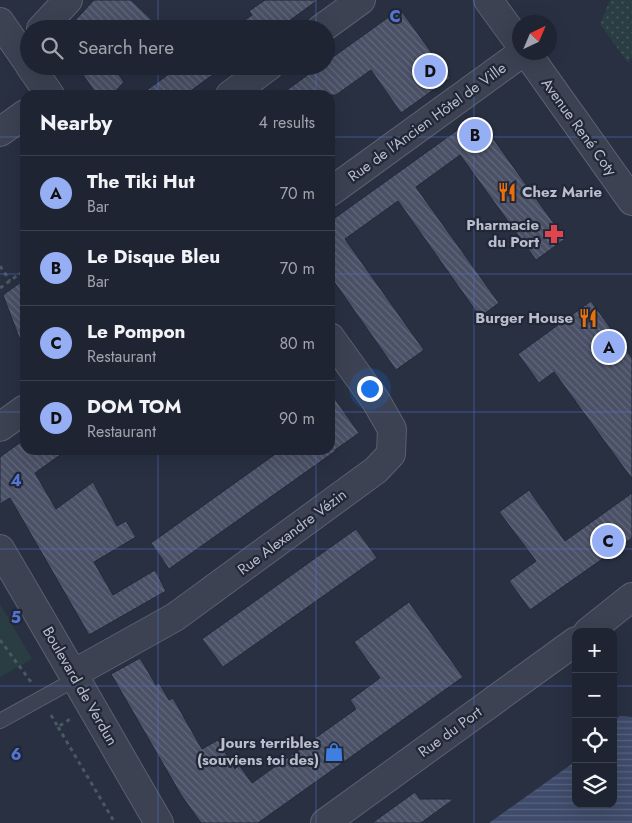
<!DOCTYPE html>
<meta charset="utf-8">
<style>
:root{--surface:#1e2432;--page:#262c3a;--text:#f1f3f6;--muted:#a1a4ac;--line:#3c414d;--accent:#96aef4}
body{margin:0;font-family:Jost,sans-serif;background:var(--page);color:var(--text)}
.controls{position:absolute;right:15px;bottom:15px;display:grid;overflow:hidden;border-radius:10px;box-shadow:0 5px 20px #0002}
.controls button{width:45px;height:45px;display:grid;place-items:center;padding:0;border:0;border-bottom:1px solid var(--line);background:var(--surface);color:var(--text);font:25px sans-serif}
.compass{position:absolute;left:512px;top:15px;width:45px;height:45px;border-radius:50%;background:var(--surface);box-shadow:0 5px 20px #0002;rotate:44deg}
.you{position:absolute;left:369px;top:388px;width:18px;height:18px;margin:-12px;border:4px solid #fff;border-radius:50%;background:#1a73e8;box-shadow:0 0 0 8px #1a73e833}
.badge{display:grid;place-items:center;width:32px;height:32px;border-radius:50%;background:var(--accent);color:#111;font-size:16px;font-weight:700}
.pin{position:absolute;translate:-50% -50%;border:2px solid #fff;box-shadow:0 1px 5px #0006}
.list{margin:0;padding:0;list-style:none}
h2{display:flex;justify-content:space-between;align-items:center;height:65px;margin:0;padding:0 20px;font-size:21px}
h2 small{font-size:16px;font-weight:400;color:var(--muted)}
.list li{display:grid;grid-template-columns:32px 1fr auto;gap:15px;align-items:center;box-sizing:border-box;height:75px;padding:0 20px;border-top:1px solid var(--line)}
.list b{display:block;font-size:19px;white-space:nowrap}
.list p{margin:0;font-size:16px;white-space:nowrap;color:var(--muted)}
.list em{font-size:16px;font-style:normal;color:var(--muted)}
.icon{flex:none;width:28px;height:28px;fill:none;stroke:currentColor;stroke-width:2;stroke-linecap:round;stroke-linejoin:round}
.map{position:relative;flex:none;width:632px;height:823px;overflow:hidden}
.search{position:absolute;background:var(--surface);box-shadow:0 5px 20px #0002;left:20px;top:20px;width:315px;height:55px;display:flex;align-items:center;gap:12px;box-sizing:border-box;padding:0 18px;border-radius:28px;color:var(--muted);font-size:19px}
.panel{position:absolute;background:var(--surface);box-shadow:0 5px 20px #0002;left:20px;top:90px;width:315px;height:365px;border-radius:15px}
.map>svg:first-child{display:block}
</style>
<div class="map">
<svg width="632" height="823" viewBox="0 0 632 823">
<defs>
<pattern id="grass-dots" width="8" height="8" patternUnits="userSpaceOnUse" patternTransform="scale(1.25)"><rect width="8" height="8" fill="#2a3d43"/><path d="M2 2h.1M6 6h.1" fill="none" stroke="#47575d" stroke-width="1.8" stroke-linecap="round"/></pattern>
<pattern id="water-rules" width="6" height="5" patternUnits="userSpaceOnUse" patternTransform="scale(1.25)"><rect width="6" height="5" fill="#3f4b6a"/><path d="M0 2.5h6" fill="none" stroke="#59637e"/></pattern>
<pattern id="building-back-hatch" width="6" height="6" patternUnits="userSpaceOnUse" patternTransform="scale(1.25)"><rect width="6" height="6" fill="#4a5166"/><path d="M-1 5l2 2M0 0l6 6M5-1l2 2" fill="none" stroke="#62687b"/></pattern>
</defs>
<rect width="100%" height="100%" fill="#283042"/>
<path fill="url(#grass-dots)" d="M610,0H632V58L628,63L600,24Z"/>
<path fill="#2a3d43" d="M0,604L32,659L0,677Z"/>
<path fill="url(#water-rules)" d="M620,716L632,717V823H489L576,761V804H613V721Z"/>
<g fill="url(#building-back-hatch)" stroke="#232939">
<path d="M94,0H131L161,29H67Z"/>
<path d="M265,0H318L278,29H232L252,15L249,11Z"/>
<path d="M400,9L450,78L401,113L371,70L336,95H280L320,66H326V62Z"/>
<path d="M77,66H113L124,82L112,95H97Z"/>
<path d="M180,66H225L185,95H140Z"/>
<path d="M477,116L565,239L536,260L460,155L416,187L499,303L480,317L398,201L345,239L424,350L396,370L330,276V217L332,220Z"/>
<path d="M25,279V347L23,348L3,295Z"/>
<path d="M591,301L632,358V479L554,372L539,383L518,354Z"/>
<path d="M330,392L359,433L335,450H337L169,569L151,543L281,450H330Z"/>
<path d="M25,439V450H67L35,473L56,509L93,482L117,526L126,521L136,537L94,562L113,595L155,570L166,591L89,635L10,498L0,504V457Z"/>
<path d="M529,490L565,541L632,493V538L530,610L509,581L536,561L499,512Z"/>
<path d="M356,529L377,558L223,667L202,639Z"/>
<path d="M409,602L463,677L258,823H201L181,795L111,674L140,658L156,685L159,683L169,700L173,698L202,749L218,740L235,769L239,765L252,783L356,709L350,700L380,678L354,642Z"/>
<path d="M415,792L420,799H454L421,823H372Z"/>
</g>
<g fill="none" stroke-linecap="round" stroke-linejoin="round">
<g stroke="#5b606f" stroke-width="16">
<path id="lane" d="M0,721L76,679"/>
</g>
<g stroke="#5b606f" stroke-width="30">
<g id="street">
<path d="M488,0L520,44"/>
<path d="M0,22L29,64"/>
<path d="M41,29L68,0"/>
<path d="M321,29L361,0"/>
<path d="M526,52L632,201"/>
<path d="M30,66L50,95"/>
<path d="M230,95L269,66"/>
<path d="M0,132L25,114"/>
<path d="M330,192L523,52"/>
<path d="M0,427L25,409"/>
<path d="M0,549C54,640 106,732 159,823"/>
<path d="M588,632L632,597"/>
<path d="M73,674L175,617L376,470L391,454L392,429L376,401L330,337"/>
<path d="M325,823L576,641"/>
</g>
</g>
<g stroke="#485a60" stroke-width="3" stroke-dasharray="4 4" stroke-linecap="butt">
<path d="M0,266L10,281"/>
<path d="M0,288L25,270"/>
<path d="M0,640L31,682"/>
<path d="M51,715L58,727L70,719"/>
<path d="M58,727L115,823"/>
</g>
<use href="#lane" stroke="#3c4252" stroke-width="14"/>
<use href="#street" stroke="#3c4252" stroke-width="28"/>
</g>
<path fill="none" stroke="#5475d4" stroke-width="1" stroke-opacity="0.55" d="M158,0V29M316,0V29M474,0V823M158,66V95M316,66V95M0,137H25M330,137H632M0,274H25M330,274H632M0,412H25M330,412H632M158,450V823M316,450V823M0,549H632M0,686H576M613,686H632"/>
<defs>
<g id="restaurant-bare" transform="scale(1.5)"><path d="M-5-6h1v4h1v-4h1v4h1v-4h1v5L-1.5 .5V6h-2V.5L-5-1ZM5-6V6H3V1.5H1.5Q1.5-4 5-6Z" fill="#e8710a" stroke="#212737" stroke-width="2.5" paint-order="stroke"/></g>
<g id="pharmacy-bare" transform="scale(1.5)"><path d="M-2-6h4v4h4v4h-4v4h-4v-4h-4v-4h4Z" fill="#e0444e" stroke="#212737" stroke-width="2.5" paint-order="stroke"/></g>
<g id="shop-bare" transform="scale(1.5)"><path d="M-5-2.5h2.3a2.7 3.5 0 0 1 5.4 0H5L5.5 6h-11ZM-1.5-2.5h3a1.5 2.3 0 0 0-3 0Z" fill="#3f7fe0" stroke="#212737" stroke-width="2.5" paint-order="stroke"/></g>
</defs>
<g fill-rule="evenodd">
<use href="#restaurant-bare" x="507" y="192"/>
<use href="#pharmacy-bare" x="554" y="234"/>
<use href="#restaurant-bare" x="588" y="318"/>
<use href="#shop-bare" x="334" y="752"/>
</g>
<g text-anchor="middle" stroke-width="4.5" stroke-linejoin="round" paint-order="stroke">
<g font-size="15" fill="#babecc" stroke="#212737">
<text transform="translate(427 122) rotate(-36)" y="5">Rue de l'Ancien Hôtel de Ville</text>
<text transform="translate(579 127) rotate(54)" y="5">Avenue René Coty</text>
<text transform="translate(292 532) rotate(-37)" y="5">Rue Alexandre Vézin</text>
<text transform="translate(80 686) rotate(60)" y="5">Boulevard de Verdun</text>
<text transform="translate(450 732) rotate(-36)" y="5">Rue du Port</text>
</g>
<g font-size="15" font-weight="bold" fill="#babecc" stroke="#212737" text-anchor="end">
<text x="522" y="197" text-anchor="start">Chez Marie</text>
<text x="539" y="230">Pharmacie<tspan x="539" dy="17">du Port</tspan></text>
<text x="573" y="323">Burger House</text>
<text x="319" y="748">Jours terribles<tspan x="319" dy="17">(souviens toi des)</tspan></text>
</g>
</g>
<g font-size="16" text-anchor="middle" font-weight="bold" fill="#5475d4" stroke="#212737" stroke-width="4.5" stroke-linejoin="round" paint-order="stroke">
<text x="395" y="22">C</text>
<text x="16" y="486">4</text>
<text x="16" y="623">5</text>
<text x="16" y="760">6</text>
</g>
</svg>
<div class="controls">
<button>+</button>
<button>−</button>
<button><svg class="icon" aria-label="locate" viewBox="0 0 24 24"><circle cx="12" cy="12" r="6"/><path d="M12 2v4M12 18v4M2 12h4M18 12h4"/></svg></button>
<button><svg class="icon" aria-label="layers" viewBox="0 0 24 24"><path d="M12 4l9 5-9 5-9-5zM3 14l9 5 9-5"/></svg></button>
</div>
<svg class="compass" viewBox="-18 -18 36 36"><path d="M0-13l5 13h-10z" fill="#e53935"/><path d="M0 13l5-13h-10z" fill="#a1a4ac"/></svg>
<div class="you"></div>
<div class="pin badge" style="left:609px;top:347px">A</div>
<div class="pin badge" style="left:475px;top:135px">B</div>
<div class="pin badge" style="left:608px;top:541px">C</div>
<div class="pin badge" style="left:430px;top:71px">D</div>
<div class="search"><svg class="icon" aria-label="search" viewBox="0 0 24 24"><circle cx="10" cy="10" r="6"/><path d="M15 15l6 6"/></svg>Search here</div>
<section class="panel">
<h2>Nearby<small>4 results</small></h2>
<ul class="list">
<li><span class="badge">A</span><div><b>The Tiki Hut</b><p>Bar</p></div><em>70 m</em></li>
<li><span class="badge">B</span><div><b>Le Disque Bleu</b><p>Bar</p></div><em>70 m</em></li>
<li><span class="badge">C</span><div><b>Le Pompon</b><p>Restaurant</p></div><em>80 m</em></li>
<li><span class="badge">D</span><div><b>DOM TOM</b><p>Restaurant</p></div><em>90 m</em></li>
</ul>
</section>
</div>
